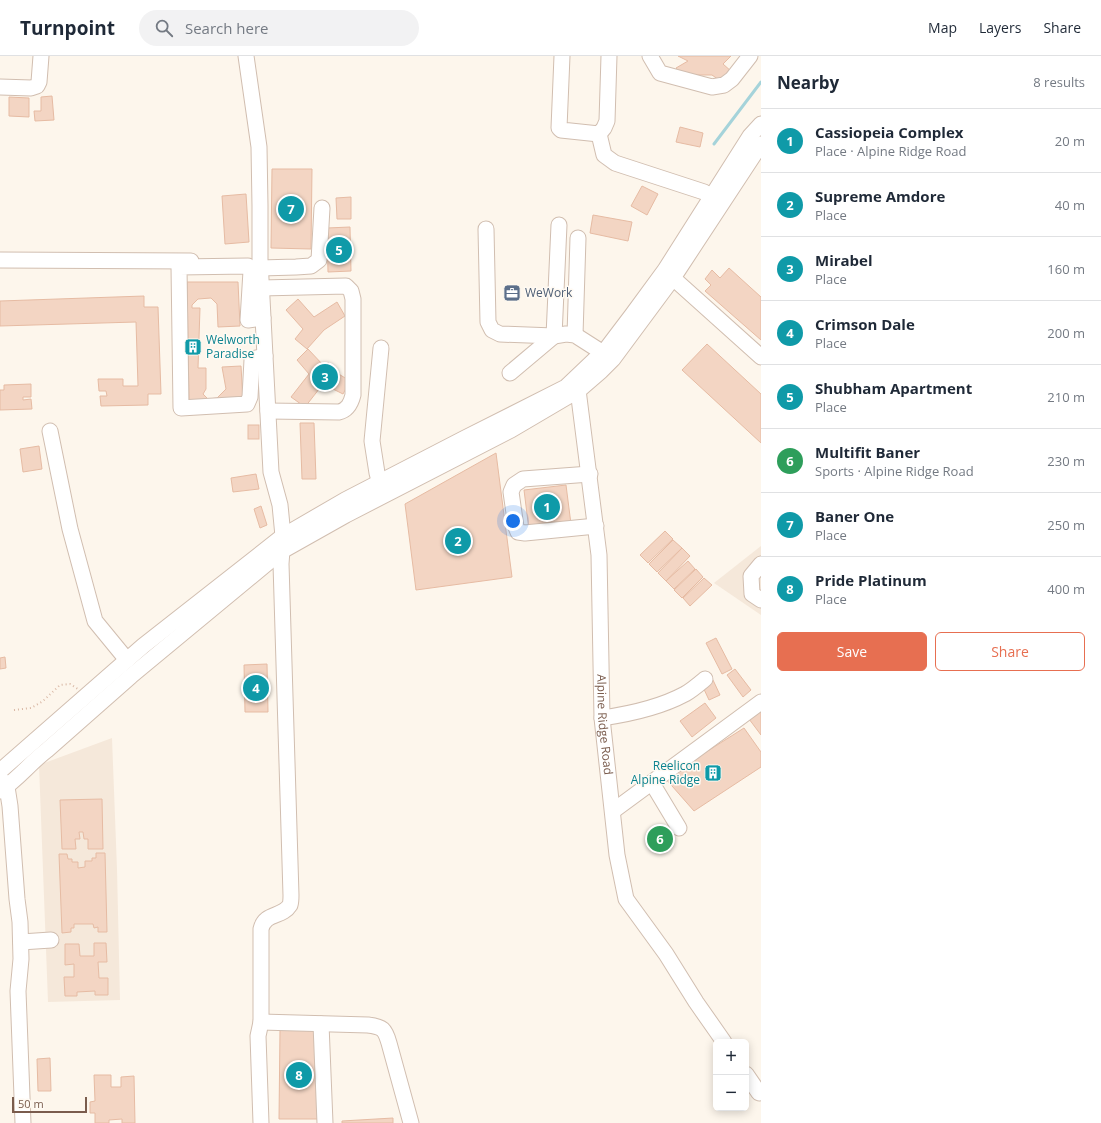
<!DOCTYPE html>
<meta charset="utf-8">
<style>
:root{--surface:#fff;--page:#f2f2f3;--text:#1f2937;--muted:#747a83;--line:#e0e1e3;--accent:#e76f51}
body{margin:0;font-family:"Open Sans",sans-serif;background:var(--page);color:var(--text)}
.controls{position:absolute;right:12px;bottom:12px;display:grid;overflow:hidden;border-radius:6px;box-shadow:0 2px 10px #0003}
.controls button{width:36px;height:36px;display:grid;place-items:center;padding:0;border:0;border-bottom:1px solid var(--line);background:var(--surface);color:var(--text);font:20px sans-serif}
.scale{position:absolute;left:12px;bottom:10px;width:75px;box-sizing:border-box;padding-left:4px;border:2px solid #7a5c4d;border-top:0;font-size:11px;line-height:14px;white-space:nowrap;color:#7a5c4d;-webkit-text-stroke:3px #fffaf3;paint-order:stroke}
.you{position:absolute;left:513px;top:465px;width:14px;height:14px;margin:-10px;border:3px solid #fff;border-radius:50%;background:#1a73e8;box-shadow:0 0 0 6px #1a73e833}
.badge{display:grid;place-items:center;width:26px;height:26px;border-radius:50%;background:var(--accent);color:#fff;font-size:13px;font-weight:700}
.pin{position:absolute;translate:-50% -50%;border:2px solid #fff;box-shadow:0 1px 4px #0006}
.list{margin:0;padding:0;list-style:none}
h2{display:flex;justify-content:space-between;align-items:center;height:52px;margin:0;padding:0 16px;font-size:17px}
h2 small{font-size:13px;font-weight:400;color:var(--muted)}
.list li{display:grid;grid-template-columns:26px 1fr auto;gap:12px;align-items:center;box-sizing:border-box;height:64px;padding:0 16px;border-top:1px solid var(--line)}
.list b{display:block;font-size:15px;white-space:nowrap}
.list p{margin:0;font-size:13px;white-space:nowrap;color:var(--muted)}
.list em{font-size:13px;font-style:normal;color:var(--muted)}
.actions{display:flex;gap:8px;padding:12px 16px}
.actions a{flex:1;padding:9px 0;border:1px solid var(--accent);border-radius:6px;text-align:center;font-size:14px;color:var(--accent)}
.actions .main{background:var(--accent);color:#fff}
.icon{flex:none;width:22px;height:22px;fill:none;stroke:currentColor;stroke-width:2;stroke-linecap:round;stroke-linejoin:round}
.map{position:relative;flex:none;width:761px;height:1067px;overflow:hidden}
header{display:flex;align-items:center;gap:24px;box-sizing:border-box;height:56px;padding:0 20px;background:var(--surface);border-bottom:1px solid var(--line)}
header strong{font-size:19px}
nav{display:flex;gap:22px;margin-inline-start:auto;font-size:14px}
.search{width:280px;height:36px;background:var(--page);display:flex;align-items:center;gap:10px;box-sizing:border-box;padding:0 14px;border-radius:22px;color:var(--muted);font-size:15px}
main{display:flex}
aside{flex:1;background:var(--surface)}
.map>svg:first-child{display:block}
</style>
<header>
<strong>Turnpoint</strong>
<div class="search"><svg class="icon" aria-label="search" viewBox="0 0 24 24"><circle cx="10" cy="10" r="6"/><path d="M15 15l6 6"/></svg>Search here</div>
<nav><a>Map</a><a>Layers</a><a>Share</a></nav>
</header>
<main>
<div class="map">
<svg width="761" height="1067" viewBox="0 0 761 1067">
<rect width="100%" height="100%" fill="#fdf6ec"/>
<g fill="#f5e8da">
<path d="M761,490V559L714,527Z"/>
<path d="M112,682L117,813L120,944L48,946L39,709Z"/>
</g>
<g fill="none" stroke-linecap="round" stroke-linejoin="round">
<path stroke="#a5d3da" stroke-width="3" d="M714,88L761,26"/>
</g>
<g fill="#f3d5c3" stroke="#e6bba3">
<path d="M678,0H731L723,8L732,16L722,26L712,19H696L684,21L676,12L688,5Z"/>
<path d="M52,40L54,64L35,65L34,55H41V41Z"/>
<path d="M9,41L29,42V61L9,60Z"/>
<path d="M680,71L703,77L700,91L676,86Z"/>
<path d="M272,113H312L311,193L271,192Z"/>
<path d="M642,130L658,138L647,159L631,150Z"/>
<path d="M246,138L249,186L225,188L222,140Z"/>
<path d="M351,141V163H337L336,142Z"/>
<path d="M593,159L632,166L628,185L590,177Z"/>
<path d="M350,171L351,215L328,216L327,172Z"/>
<path d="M729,212L761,241V284L705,235L711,229L705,223L712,214L720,222Z"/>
<path d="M187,226H238L240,270L218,271L217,248L211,242L198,243L192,249V252H200L198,312H206V333L203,338L208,343L217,342L226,333L222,311L241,310L243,345H189Z"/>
<path d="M144,240V251H158L161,338H148V349L101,350L100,340H107L106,335H99L98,323H123V330H138L136,266L0,270V245Z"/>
<path d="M298,243L314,261L337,246L345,260L324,274L307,293L295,283L303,273L286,254Z"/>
<path d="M707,288L761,338V387L682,314Z"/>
<path d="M308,293L324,310L328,306L331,309L329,312L350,325L343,338L323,328L305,351L291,341L309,318L297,304Z"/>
<path d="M31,328V341H23V344L31,343L32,353L0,354V334H4V329Z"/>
<path d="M300,367H314L316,423H302Z"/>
<rect x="248" y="369" width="11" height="14"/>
<path d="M39,390L42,413L23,416L20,393Z"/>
<path d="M496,397L512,521L416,534L405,448Z"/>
<path d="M256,418L259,433L233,436L231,422Z"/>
<path d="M566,429L571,468L529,474L524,434Z"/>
<path d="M261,450L267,469L260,472L254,453Z"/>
<path d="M665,475L673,483L648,507L640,499Z"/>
<path d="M673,484L682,492L657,516L649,508Z"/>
<path d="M682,492L690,500L666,525L658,517Z"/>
<path d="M688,505L695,513L674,533L666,525Z"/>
<path d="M696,513L703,521L682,542L674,534Z"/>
<path d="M704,522L712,529L690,550L683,542Z"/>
<path d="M716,582L732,613L722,618L706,587Z"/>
<path d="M5,601L6,612L0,613V602Z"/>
<path d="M267,608L268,656H245L244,609Z"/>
<path d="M735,613L751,634L743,641L727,619Z"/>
<path d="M713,624L720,639L709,644L702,629Z"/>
<path d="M705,647L716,662L692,681L680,665Z"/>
<path d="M761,655V679L749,663Z"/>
<path d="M744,672L761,696V711L694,755L665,722Z"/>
<path d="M102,743L103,793H88V783H84L83,776H79L80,783H75L76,793H62L60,744Z"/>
<path d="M96,797H105L107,876H98V871L94,872L93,868H74V872H71V876L62,877L59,798H67L68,803H72V806H78V812L85,811V805H92V802H96Z"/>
<path d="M94,887H106L107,906H98L99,922H108V939H95V935L77,936V940H65L64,921H74V908L65,909V888H79L80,900H94Z"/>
<path d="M280,974H319V1063H279Z"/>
<path d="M50,1002L51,1035H38L37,1003Z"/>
<path d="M94,1019H111V1031H121V1021L134,1020L135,1067H122V1063L109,1064V1067H95V1057H90V1046L95,1045Z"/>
<path d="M393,1062V1067H342V1065Z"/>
</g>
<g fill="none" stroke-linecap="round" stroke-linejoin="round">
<g stroke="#d1beb0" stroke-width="17">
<g id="minor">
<path d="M246,0L259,91L260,150V204L271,416L280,449L283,480L281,508L291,839C291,842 291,846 290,849C282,862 265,856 261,873V966L258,980L261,1067"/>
<path d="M562,0L559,72L561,74L599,78"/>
<path d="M650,0L660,17L712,31L724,29L732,23L750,0"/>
<path d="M0,31L31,32L37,30L39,26L41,0"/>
<path d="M599,78L604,99L615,107L704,136L721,146"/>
<path d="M599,78L604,72L607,65L609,0"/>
<path d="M486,173L488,266L492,274L500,278L554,280L566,278L575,279L611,302"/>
<path d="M0,204L191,205"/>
<path d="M260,212L296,211L311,210L319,204L322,152"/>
<path d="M673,222L761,301"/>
<path d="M261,232L346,230L351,235L353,243V339C351,347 348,354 339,356L268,355"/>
<path d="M263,262L248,264L251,215L248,210L179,211L181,352L247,348L250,341L252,304L256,302L265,300"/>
<path d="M575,279L578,182"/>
<path d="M381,292L372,385L377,417L382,435"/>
<path d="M510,317L554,280L559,169"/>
<path id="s1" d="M577,326L599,499L602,662L617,799L626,843L666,898L696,946L724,986"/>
<path d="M50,375L70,473L95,565L127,604"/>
<path d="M590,418L523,423L514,429L511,436L516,471L518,476L525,477L596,470"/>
<path d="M761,508L751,520L752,538L761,544"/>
<path d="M602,662C630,658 659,652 685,638C692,634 699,628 705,623"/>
<path d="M0,715L143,590L283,480L345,444L465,382L566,331L607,292L632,259L665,214L750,80L761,68"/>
<path d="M2,724L7,731L10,750L17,843L20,866L21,903L18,935L23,1067"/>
<path d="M652,727L679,772"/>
<path d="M0,735C17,724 30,707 47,694L131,620L282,495L346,459L511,374L579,334L601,315L613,303L673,222L761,88"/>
<path d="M613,755L761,646"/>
<path d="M21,886L51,884"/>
<path d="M261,966L368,969C383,971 385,973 389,987L411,1067"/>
<path d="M321,968L325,1067"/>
<path d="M746,1018L759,1037"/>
</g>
</g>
<path stroke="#d9b8a5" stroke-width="2" stroke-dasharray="1 3" stroke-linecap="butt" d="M14,654L31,652L43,645L60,629L70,628L78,633"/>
<use href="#minor" stroke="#fff" stroke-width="15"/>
</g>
<defs>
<g id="office-square" transform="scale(0.9)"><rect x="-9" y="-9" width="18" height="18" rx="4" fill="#5c6f8a" stroke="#fffaf3"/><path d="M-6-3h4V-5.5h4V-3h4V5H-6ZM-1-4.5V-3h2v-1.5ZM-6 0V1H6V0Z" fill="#fff"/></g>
<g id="building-square" transform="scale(0.9)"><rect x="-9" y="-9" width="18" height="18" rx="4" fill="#0f9aa8" stroke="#fffaf3"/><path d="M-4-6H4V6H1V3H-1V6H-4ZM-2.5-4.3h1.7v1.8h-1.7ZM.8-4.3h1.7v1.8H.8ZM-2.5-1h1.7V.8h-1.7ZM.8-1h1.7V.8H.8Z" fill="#fff"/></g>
</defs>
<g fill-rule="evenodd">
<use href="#office-square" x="512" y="237"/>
<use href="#building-square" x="193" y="291"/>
<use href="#building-square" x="713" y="717"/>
</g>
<g text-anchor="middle" stroke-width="3" stroke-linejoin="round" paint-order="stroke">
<g font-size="12" fill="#4e5e75" stroke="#fffaf3" text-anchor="start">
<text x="525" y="241">WeWork</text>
</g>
<g font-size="12" fill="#0d838f" stroke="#fffaf3" text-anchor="start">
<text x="206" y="288">Welworth<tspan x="206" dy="14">Paradise</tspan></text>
<text x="700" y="714" text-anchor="end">Reelicon<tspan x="700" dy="14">Alpine Ridge</tspan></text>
</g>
<g font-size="12" fill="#7a5c4d" stroke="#fffaf3">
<text dy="4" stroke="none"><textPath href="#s1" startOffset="344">Alpine Ridge Road</textPath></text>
</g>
</g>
</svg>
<div class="controls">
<button>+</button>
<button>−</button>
</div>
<div class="scale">50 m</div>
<div class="you"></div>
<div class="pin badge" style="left:547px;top:451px;background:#0f9aa8">1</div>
<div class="pin badge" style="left:458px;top:485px;background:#0f9aa8">2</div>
<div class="pin badge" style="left:325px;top:321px;background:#0f9aa8">3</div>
<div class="pin badge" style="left:256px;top:632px;background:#0f9aa8">4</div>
<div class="pin badge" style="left:339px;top:194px;background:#0f9aa8">5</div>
<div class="pin badge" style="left:660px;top:783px;background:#2e9e5b">6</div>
<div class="pin badge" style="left:291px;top:153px;background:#0f9aa8">7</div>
<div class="pin badge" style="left:299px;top:1019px;background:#0f9aa8">8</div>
</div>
<aside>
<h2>Nearby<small>8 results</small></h2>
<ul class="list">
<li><span class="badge" style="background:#0f9aa8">1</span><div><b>Cassiopeia Complex</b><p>Place · Alpine Ridge Road</p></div><em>20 m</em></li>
<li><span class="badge" style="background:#0f9aa8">2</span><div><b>Supreme Amdore</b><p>Place</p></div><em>40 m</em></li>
<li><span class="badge" style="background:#0f9aa8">3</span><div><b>Mirabel</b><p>Place</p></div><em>160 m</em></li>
<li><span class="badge" style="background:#0f9aa8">4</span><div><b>Crimson Dale</b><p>Place</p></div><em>200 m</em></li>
<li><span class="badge" style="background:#0f9aa8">5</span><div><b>Shubham Apartment</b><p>Place</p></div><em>210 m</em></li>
<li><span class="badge" style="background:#2e9e5b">6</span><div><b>Multifit Baner</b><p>Sports · Alpine Ridge Road</p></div><em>230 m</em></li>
<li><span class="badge" style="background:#0f9aa8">7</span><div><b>Baner One</b><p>Place</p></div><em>250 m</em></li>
<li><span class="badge" style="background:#0f9aa8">8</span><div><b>Pride Platinum</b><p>Place</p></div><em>400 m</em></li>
</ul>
<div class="actions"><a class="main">Save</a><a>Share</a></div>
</aside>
</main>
